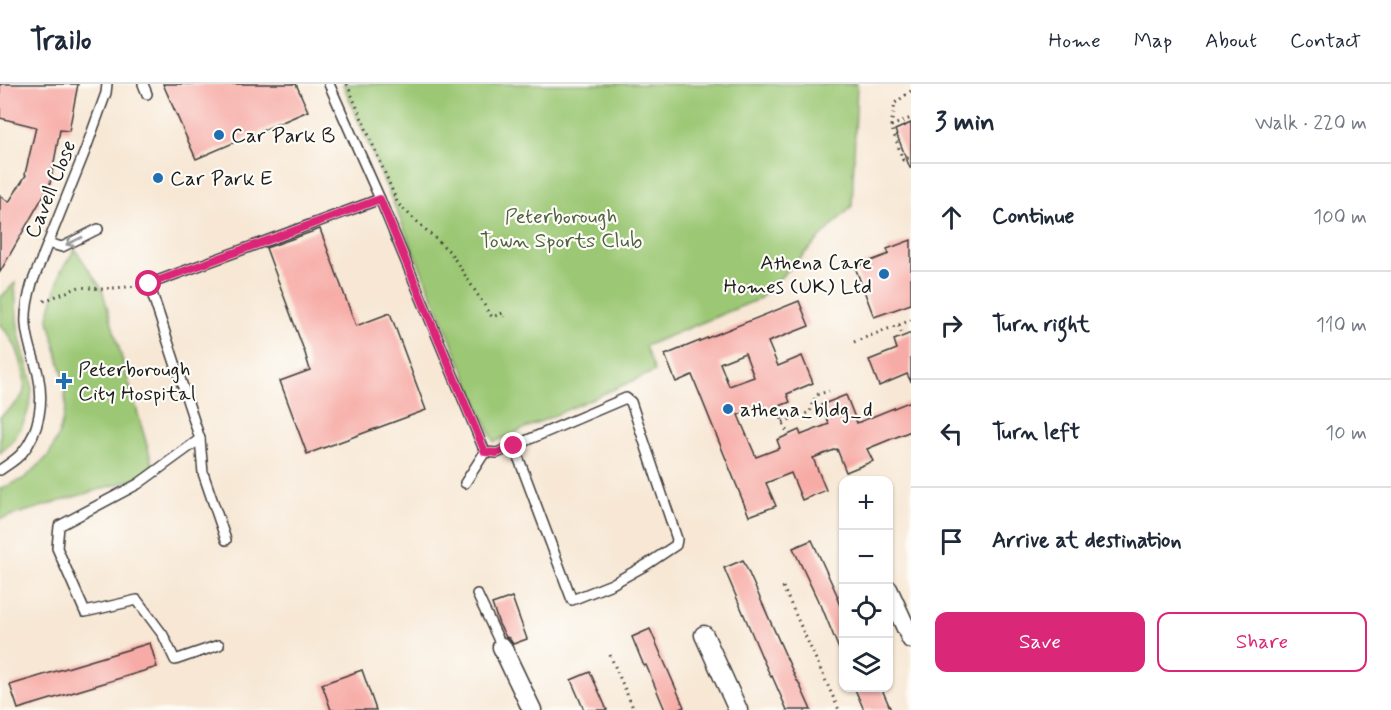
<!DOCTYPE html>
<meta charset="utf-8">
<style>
:root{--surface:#fff;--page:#f2f2f3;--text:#1f2937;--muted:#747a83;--line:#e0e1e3;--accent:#db2777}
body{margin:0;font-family:Mynerve,sans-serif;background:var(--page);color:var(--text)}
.controls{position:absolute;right:18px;bottom:18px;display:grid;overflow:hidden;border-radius:12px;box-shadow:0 2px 4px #0004}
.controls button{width:54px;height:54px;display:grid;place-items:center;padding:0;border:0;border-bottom:2px solid var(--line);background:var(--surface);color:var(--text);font:30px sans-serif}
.stop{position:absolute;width:18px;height:18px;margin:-14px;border:4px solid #db2777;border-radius:50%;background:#fff}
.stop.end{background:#db2777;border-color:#fff;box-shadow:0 2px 6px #0008}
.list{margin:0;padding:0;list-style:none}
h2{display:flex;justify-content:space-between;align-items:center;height:78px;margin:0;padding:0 24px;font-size:26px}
h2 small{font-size:20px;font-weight:400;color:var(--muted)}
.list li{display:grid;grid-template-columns:39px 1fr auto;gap:18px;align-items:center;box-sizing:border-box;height:108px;padding:0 24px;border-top:2px solid var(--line)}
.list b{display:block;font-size:22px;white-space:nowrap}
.list em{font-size:20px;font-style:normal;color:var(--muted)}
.actions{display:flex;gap:12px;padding:18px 24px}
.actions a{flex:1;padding:14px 0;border:2px solid var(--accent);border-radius:12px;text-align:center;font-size:21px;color:var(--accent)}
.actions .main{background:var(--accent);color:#fff}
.icon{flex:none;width:33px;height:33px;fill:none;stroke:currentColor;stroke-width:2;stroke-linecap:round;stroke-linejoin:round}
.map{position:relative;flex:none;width:911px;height:626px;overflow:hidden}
header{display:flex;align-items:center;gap:36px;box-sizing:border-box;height:84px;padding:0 30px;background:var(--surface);border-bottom:2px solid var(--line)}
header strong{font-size:28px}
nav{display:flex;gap:33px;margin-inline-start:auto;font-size:21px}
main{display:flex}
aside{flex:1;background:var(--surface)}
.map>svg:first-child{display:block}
</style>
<header>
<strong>Trailo</strong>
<nav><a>Home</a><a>Map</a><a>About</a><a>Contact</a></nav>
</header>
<main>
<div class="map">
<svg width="911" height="626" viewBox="0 0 911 626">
<rect width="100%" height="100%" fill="#fdfcf7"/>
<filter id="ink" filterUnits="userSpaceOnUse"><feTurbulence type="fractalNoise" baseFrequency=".0167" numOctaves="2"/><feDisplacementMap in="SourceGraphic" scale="12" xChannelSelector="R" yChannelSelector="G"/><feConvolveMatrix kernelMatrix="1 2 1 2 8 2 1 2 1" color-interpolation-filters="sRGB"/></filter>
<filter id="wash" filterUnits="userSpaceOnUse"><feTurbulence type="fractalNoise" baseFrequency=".008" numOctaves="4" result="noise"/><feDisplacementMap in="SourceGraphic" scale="24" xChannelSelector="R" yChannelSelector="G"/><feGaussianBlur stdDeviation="1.35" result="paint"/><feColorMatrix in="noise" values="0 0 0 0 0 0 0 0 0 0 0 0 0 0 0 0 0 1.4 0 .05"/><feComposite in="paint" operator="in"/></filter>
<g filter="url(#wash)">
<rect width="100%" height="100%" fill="#f7e7d4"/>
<g fill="#9cc875" stroke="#5c7248" stroke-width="1.5">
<path d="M343,0H857L852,122L759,215L645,262L655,287L494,358Z"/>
<path d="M75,165L102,205L155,389L0,435V405L23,395L36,384L49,371L59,350L66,323L64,296L48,233L61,187Z"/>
<path d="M15,199C16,217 16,236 20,254C23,268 32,292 32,304C31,328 19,355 0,369V333C8,326 19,319 23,310C28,297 19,267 12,256C9,250 4,246 0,241V214Z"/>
</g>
<g id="blocks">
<g fill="#f7aba6" fill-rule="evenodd">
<path d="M0,0H78L69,47L60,46L50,100L0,188V112L9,118L26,91L25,90L36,43L0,34Z"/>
<path d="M163,0H296L308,27L196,75Z"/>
<path d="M911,39V84H910L895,46Z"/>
<path d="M320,145L356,242L390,229L426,326L307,370L280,297L310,286L305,269L266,164Z"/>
<path d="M911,156V220L874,233L855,183L889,170L887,165Z"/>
<path d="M799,217L809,242L768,258L778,282L802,272L813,299L787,310L790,318L777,323L766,328L763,321L738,331L756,373L780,364L777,356L799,346L801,351L829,340L821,321L846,311L857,339L911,317V347L867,365L873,377L846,388L837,365L813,374L826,406L802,416L791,389L766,399L776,422L749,432L692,291L676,298L665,271ZM745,269L754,293L729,302L720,279Z"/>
<path d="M911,249V298L907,290L879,302L869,276L897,265L894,256Z"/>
<path d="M812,456L838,513L837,514L843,529V575L821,521H820L793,464Z"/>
<path d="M743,476L797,597H798L811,626H787L772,592L771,593L764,578L724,484Z"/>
<path d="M512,513L527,555L513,560L509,554L506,553L499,540L492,520Z"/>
<path d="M650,545L684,623L677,626H665L646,581L644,582L632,553Z"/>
<path d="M150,559L157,583L18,625L10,601Z"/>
<path d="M362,586L376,626H331L322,600Z"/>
<path d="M590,588L600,610L607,626H584L571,596Z"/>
<path d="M854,603H881L891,626H864Z"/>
</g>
</g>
</g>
<g filter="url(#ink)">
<use href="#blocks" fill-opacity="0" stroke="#3d3a38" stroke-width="1.5"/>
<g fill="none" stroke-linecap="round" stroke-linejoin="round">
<g stroke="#3d3a38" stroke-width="12">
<g id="service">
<path d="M143,0L147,10"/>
<path d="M329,0L380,115L485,368L465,399"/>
<path d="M48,159L62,163L98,145"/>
<path d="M200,355L138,400L59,442L57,464L85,528L137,516L163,551L175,576L219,561"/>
<path d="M485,368L497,369L626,314L631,318L677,455L676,461L646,481L612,500L572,516L514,362"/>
<path d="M0,386C7,381 16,376 22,369C40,348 44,316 38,290C34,273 27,258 26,240C25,226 28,213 32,199L85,67L106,9L107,0"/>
<path d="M226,456L203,389L200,355L149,200L380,115"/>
<path d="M477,510L502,563"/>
</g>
</g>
<g stroke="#3d3a38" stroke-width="21">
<g id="minor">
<path d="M888,505L911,555"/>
<path d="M704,551L738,626"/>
<path d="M502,563L532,626"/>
</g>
</g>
<g stroke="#3d3a38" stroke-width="3" stroke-dasharray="1.5 4.5" stroke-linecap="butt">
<path d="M347,0L398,120L450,168L492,233L503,229L504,233"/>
<path d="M911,7L895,19L891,42L903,76L911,73"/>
<path d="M891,42L911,34"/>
<path d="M44,217L79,203L102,205L138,202"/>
<path d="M899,241L911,236"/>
<path d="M854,258L898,241L903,252"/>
<path d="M777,323L788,351"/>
<path d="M783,338L810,328L816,311L829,307"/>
<path d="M783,503L839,626"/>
<path d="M610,571L634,626"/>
</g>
<use href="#service" stroke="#fff" stroke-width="9"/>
<use href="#minor" stroke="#fff" stroke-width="18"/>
</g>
<defs><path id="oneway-shaft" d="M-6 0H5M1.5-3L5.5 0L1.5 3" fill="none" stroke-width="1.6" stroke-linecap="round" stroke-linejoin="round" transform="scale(1.5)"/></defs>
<use stroke="#999" href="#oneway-shaft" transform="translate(74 157) rotate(154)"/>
</g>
<g fill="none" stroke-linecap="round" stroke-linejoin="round" filter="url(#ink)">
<path stroke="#db2777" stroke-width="8" d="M149,200L380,115L485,368L497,369L514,362"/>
</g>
<g fill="#1f6fb2" stroke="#fdfcf7" stroke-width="2">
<circle cx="219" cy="51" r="6"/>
<circle cx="158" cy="94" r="6"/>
<circle cx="884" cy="190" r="6"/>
<path d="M61 288h6v6h6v6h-6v6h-6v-6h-6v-6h6z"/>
<circle cx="728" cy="325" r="6"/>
</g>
<g text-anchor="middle" stroke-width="4.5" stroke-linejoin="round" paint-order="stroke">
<g font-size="21" fill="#1c1c1c" stroke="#fdfcf7" text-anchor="start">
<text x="231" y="58">Car Park B</text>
<text x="170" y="101">Car Park E</text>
<text x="872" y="185" text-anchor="end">Athena Care<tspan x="872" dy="24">Homes (UK) Ltd</tspan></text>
<text x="78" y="292">Peterborough<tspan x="78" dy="24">City Hospital</tspan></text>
<text x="740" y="332">athena_bldg_d</text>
</g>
<g font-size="21" fill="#1c1c1c" stroke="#fdfcf7">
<text transform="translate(50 105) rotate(-68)" y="7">Cavell Close</text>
</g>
<g font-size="21" fill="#4f6140" stroke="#fdfcf7">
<text x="561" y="139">Peterborough<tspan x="561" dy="24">Town Sports Club</tspan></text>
</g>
</g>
</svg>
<div class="controls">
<button>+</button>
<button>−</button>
<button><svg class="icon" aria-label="locate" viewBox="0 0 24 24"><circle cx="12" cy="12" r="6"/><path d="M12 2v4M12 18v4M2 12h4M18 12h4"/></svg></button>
<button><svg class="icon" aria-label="layers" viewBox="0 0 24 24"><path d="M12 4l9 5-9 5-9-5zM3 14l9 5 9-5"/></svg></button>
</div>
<div class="stop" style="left:149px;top:200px"></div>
<div class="stop end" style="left:514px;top:362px"></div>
</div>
<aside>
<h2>3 min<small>Walk · 220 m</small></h2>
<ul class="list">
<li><svg class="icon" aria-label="ahead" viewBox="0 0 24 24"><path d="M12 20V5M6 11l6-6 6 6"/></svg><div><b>Continue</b></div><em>100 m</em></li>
<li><svg class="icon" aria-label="right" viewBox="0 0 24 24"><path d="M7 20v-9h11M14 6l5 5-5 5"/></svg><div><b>Turn right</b></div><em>110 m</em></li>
<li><svg class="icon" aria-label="left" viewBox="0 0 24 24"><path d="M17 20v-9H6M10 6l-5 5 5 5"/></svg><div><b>Turn left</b></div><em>10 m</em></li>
<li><svg class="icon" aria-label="arrive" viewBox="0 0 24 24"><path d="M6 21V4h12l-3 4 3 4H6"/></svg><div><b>Arrive at destination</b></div></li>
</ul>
<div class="actions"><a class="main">Save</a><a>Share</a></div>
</aside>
</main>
